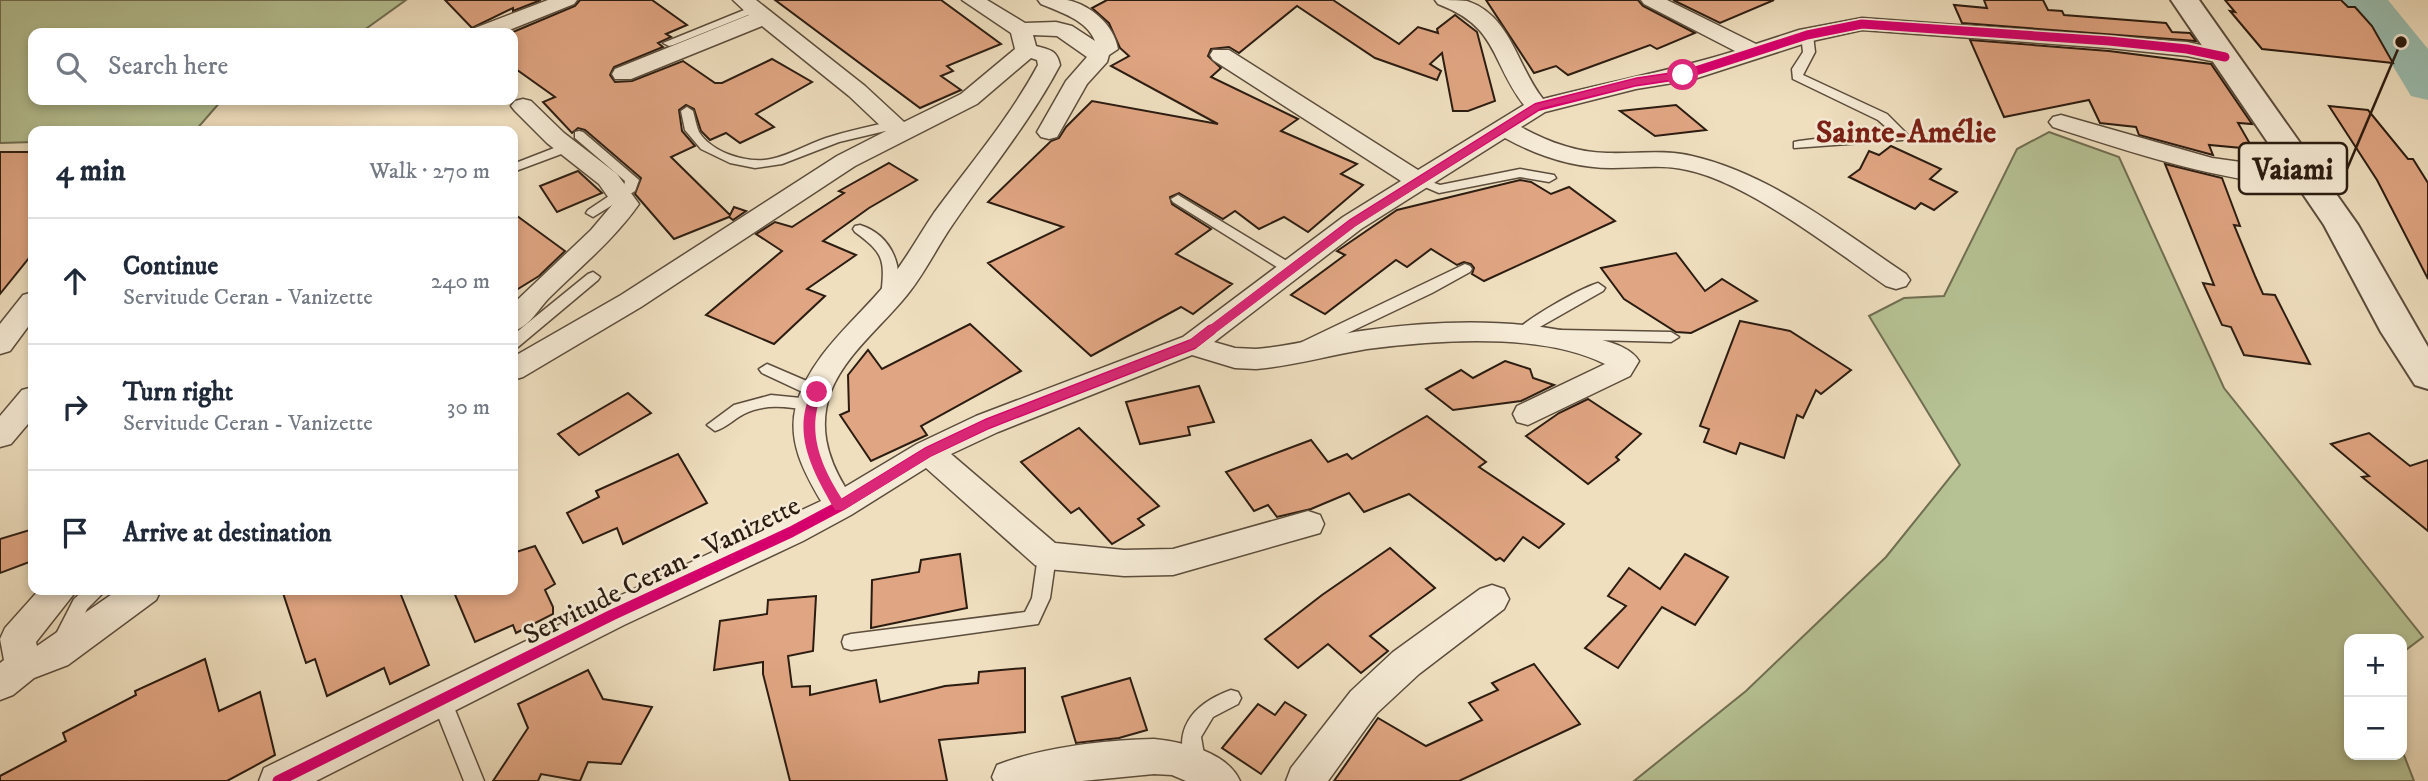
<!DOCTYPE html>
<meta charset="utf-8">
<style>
:root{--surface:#fff;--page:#f6f6f7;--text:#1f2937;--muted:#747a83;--line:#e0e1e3}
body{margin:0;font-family:"IM FELL DW Pica",serif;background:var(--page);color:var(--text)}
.controls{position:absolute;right:21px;bottom:21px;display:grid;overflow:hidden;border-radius:14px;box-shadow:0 4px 10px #0003}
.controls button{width:63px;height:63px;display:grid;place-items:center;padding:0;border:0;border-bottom:2px solid var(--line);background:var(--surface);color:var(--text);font:35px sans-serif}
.stop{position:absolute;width:21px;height:21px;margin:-16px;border:5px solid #db2777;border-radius:50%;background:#fff}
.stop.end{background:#db2777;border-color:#fff;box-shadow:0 2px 7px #0008}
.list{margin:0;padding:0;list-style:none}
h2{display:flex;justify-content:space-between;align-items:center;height:91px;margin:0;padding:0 28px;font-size:30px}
h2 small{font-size:23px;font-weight:400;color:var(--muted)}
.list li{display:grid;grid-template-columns:46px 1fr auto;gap:21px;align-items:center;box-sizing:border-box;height:126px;padding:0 28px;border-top:2px solid var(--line)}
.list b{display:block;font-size:26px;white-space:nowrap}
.list p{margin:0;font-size:23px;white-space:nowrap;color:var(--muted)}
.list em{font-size:23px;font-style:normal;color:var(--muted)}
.icon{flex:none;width:38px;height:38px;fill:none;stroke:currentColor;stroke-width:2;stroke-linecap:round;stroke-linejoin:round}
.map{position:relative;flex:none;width:2428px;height:781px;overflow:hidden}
.search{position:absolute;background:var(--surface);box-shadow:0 4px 10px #0003;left:28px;top:28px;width:490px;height:77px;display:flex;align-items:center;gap:18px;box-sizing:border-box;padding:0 24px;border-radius:14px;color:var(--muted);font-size:26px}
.panel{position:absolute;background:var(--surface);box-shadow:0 4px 10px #0003;left:28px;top:126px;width:490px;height:469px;border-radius:14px}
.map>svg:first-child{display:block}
</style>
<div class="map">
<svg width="2428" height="781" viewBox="0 0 2428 781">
<rect width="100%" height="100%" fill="#efdfbf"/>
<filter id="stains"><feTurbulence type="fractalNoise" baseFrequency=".00286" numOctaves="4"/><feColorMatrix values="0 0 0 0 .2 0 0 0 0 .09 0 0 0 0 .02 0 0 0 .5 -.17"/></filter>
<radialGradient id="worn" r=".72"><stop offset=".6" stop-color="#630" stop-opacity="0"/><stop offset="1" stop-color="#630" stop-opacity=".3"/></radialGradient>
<g fill="#b6c294" stroke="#706f52" stroke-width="2">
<path d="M0,0H406L360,33H33V100H222L195,131H33V142L0,143Z"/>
<path d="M2049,132L2119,157L2224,388L2423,637L2402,653V639H2349V755H2402V750L2414,781H1634L1746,691L1886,557L1960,465L1869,316L1904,298L1944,296L2017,149Z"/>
</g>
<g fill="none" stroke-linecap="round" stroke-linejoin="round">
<path fill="#9abdaf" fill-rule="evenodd" d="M2343,0H2388L2428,49V100L2411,96L2382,48Z"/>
</g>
<g fill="#e0a582" stroke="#2b1c11" stroke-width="2">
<path d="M445,0H541L513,11V8L472,28Z"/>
<path d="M580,0H652L687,25L666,34L671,37L658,43L663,47L614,67L610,75L615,82L632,81L683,61L715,83H722L772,59L812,82L756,114L774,127L740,143L726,133L710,140L701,131L694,109L686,105L679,110L682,131L695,146L671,157L730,215L734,207L746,211L733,220L729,217L674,239L635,194L641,178L585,130L578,128L572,133L543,102L555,97L513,67V32L575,6Z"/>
<path d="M775,0H941L1001,44L947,66L953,71L941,76L961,90L920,108Z"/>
<path d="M1107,0H1333L1399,44L1418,27L1438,33L1437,29L1455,15L1477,32L1495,101L1468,111H1453L1442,53L1430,64L1441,71L1437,80L1375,58L1297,6L1239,53L1229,47L1211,49L1208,56L1221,68L1211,77L1298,119L1281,131L1357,164L1341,174L1363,185L1308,232L1284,217L1259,229L1235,211L1223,219L1179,193L1170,197L1172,204L1211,229L1176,254L1232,284L1193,314L1181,307L1091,356L988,263L1063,227L988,202L1051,141L1059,138L1066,127L1092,101L1218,124L1111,66L1129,56L1120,48L1109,23L1092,8Z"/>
<path d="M1486,0H1638L1643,6L1695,33L1657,49L1650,45L1568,75L1556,66L1534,73Z"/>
<path d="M1673,0H1774L1720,23Z"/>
<path d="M1984,0H2043L2048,10L2062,11L2064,15L2166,23L2172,32L2190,33L2196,41L1962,23L1954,5L1987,8Z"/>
<path d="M2225,0H2341L2348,7H2355L2372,26L2393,63L2262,49L2230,11L2235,12Z"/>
<path d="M1970,40L2109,51L2211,64L2252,124L2238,123L2253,149L2209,145L2213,155L2139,135L2136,127L2100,123L2089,100L2004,117Z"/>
<path d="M1676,105L1706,130L1655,136L1620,111Z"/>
<path d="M2329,106L2368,110L2408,159H2413L2428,183V279L2377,180Z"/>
<path d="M1891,146L1941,169L1930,179L1957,192L1934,210L1921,203L1915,209L1849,177L1860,169L1869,151L1879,155Z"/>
<path d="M0,152H33V253L0,294Z"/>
<path d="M889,163L917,180L869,208L823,241L856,255L807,289L825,296L774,344L706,315L782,251L756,234L775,222L792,227L844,193L839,191Z"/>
<path d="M2165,164L2222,178L2240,226L2234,225L2255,276L2263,294L2275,295L2310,364L2244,355L2231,327L2222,325L2203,283L2214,285Z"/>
<path d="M578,171L602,193L557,212L540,186Z"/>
<path d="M1520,180L1531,182L1551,194L1569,187L1615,221L1484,281L1472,274L1474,268L1471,264L1464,262L1457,265L1431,249L1407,267L1396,260L1325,314L1291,295L1345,255L1337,251L1397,210Z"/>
<path d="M513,213L565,251L539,276L513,292Z"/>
<path d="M1676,253L1705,291L1722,279L1757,301L1691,333L1676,332L1624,299L1601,268Z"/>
<path d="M1740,321L1790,331L1851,370L1821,394L1816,390L1803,418L1797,415L1784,458L1740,443L1736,454L1704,442L1709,429L1700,426Z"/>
<path d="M970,324L1021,371L921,426L927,435L871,461L840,415L849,411L848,375L868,350L882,369Z"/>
<path d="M1505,361L1530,369L1533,378L1554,385L1521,401L1453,410L1426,389L1461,370L1473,378Z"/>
<path d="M1199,386L1214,422L1188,427L1190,435L1140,444L1126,402Z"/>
<path d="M628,393L651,413L579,455L558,434Z"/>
<path d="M1588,399L1641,434L1616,457L1619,460L1588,484L1526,436L1559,413Z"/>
<path d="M1427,416L1486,462L1479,467L1564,524L1539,548L1523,537L1504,561L1500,558L1496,560L1409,494L1364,512L1349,493L1311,509L1277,517L1268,505L1254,511L1226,472L1311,440L1328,462L1347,454L1352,459Z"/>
<path d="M1079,428L1159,506L1138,519L1144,525L1112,544L1079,508L1071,513L1021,462Z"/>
<path d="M2369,433L2410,466L2428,460V531L2362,477L2369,476L2331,444Z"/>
<path d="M678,454L707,503L623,544L617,528L583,543L567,513L599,497L596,491Z"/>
<path d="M33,529L32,561L0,573V539Z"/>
<path d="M535,546L555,584L545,590L553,607V614L516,633L513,625L475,642L453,590H513V553Z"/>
<path d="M1390,548L1435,588L1370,636L1388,651L1361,673L1328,644L1298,668L1265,639L1322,595Z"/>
<path d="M960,554L967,608L871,628L872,580L919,572L921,560Z"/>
<path d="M1685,554L1728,577L1695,625L1662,607L1618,668L1585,648L1626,606L1608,596L1629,568L1660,589Z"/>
<path d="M282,590H399L429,665L390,684L384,668L327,696L315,659L306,663Z"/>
<path d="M816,596L813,651L788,656L792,687L810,686V695L876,680L880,702L945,686L978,683L979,672L1025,668V732L939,740L947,781H790L763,674V662L714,670L720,621L767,614L768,600Z"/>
<path d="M205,659L219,711L260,692L275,755L227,781H0V776L66,741L63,733L136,695L135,691Z"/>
<path d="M1534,664L1580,724L1459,781H1334L1378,718L1426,746L1482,720L1469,703L1498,690L1492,683Z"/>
<path d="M588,670L603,699L652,707L621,764L588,762L580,781L541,774L538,781H493L528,728L518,704Z"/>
<path d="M1130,678L1147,730L1119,738L1076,743L1062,697Z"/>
<path d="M1285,702L1306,715L1261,774L1222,748L1258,704L1275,715Z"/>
</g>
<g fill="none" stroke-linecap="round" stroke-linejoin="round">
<g stroke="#5c4d3c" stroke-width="3">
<g id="service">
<path d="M754,6L760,9L758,11L673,45L669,46L663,43Z"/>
<path d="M1807,32L1813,35L1815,52L1803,75L1887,114L1907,134L1902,140L1794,148V142L1799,141L1862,133L1894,134L1878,120L1793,79L1792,69L1803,52L1801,35Z"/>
<path d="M687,107L693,111C695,118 696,125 699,132C712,153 748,164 771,159C790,155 808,144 826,138C848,131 871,126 894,121L900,125L898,128L839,142L782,164L755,168L730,163L701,149L685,130L681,111Z"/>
<path d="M579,131L583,132L639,180L635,191L593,217L586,213L588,210L624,186L625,181L575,138V132Z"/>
<path d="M567,143L572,144V150L513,172V164Z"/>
<path d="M1520,169L1554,175L1556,178L1549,182L1520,177L1439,193L1411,181L1418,177L1440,185Z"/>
<path d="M1178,195L1295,266L1297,269L1290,274L1285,272L1173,202L1171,199Z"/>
<path d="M860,225C892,235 907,270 893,300H883L881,297C885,260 885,254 855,232L853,229L855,226Z"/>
<path d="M1465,264L1470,266L1472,269L1470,272L1432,293L1312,350H1302L1299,346L1302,342Z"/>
<path d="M593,272L600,277L598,280L518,347L513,348V335L588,274Z"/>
<path d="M1598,283L1605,288L1603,291L1538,328L1524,340H1514L1511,336C1523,320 1579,289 1598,283Z"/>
<path d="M1560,330L1671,332L1679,337L1671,342L1555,339L1552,335Z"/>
<path d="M767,364L823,388L825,392L823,396H811L762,373L759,369Z"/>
<path d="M771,395L811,399L819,405L811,411C788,407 765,403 744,414C734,419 726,428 715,431L707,425L734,405Z"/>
<path d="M1047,549L1053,551L1056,556L1050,598L1038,624L851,650L844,648L842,642L844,636L851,634L1025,612L1032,598L1038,556L1041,551Z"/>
<path d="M84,590H106L87,609L69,646L62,648L55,646L53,640L74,599Z"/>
<path d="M1231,690L1238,692L1241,698L1238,704L1213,717L1201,737L1206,766L1203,773L1196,775L1189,773C1170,731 1192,704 1231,690Z"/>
<path d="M442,692L449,695L484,781H464L432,701L435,695Z"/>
</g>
</g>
<g stroke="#5c4d3c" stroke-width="3">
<g id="minor">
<path d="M548,0H577L574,4L502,33H472L475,28Z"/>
<path d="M733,0H756L865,86L904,122L961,94L1015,49L1011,33L962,0H987L1025,23L1056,22L1072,26L1095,41C1087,20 1060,12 1041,4L1038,0C1047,0 1058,0 1067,0C1091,5 1114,25 1118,49L1109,55L1107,62L1087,84L1057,137L1049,139L1041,137L1037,132L1066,81L1087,57L1057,36L1033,35L1036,46C1050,50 1057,50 1060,65C1030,122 989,171 953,224C937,247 925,273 907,295C882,326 846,354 831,391C818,426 827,457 845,487L917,444L976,416L1183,337L1343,217L1401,181L1213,60L1210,55L1213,50H1229L1418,170L1524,105C1490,61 1499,27 1438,4L1435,0C1445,0 1458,0 1467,1C1511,15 1517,67 1543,99C1607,82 1672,71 1735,51L1644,4L1641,0H1667L1756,44L1799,30L1862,18L2187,42L2233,52L2236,57L2233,62L2225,64L2187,56L2109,48L1862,30L1812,41L1691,80L1636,89L1545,112L1521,127C1548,142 1576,152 1607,153C1635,154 1664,149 1692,156C1771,174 1840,230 1906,274L1910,280L1906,286L1896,289L1886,286C1834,250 1749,183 1687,170C1663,164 1637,168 1612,168C1574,168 1538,156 1505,138L1361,229L1214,342L1235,348L1256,349C1294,346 1330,335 1368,330C1441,320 1520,318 1592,337C1608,342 1630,346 1639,361L1630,376L1528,425L1517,422L1513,414L1517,406L1605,364C1542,332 1436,340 1367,349C1330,355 1294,366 1256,369L1235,368L1192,355L998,432L951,454L1055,543L1124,550L1173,549L1308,511L1320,515L1324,524L1320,533L1173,575L1124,576L1047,569L1035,565L926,468L851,515L803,541L624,625L316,781H259L264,768L600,605L821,501C804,472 787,441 796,406C811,353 857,320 890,279C907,258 919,235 934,213C970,164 1009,119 1038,65L1037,60L1031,58L977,104L855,166L641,307L523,377L513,380V357L621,295L837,156L886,131L849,96L762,26L631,79H615L612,74L615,69L749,15Z"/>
<path d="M523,99L531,101L564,133L617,174L639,204C613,241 580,267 548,299C537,311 529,327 513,331V304L591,230L613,204L599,184L547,143L515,111L511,106L515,101Z"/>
<path d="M2061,115L2212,158L2306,171L2315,173L2318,178L2315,183C2298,187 2278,184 2261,182C2190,172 2121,149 2053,127L2049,122L2053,117Z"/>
<path d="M33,292V320L10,351L0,354V324L23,295Z"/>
<path d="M33,387V418L11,444L0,447V416L22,390Z"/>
<path d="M1492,585L1504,589L1509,599L1504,609L1419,674L1377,713L1328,781H1286L1291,768L1351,691L1393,652L1480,589Z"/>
<path d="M39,590H77L36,642L37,646L118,590H161L156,600L68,665L34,678L13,695L0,700V663L4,660L0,639L5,628Z"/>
<path d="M1154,739C1183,742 1227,752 1240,781H1186L1172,775L1154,774L1082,781H994L992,777L997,765C1043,747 1106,740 1154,739Z"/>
</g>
</g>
<g stroke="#5c4d3c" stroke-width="4">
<path id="tertiary" d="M2171,0H2199L2358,225L2428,347V389L2415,385L2381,332L2324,225Z"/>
</g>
<use href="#service" fill="#f5ead5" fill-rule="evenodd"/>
<use href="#minor" fill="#f5ead5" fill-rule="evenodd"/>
<use href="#tertiary" fill="#f5ead5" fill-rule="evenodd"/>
<g stroke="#f5ead5" stroke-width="12">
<path id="cycleway-far1" d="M1209,332L1352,223L1537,107L1636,82L1683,75L1807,35L1862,24L2109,41L2187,49L2225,57"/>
</g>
<g stroke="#f5ead5" stroke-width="16">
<path id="cycleway" d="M278,781L612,615L791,532L840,506L928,452L987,424L1193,344L1211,330"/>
</g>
<use href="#cycleway-far1" stroke="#d6006c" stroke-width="9"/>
<use href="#cycleway" stroke="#d6006c" stroke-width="11"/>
</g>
<path fill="#db2777" d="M1683,72L1686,77L1636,85L1541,108L1356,226L1197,347L991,427L933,455L844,510H835C813,472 790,432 813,389H821L823,392C805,430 821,466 842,499L924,449L983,421L1189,341L1349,221L1534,105L1636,79Z"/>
<g text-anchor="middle" stroke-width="5" stroke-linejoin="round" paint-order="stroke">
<g font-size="28" fill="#2b1c11" stroke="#f5ead5">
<text transform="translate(661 569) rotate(-26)" y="10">Servitude Ceran - Vanizette</text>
</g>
<g font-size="32" font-weight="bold" fill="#7a1f14" stroke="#f5ead5">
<text x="1906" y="142">Sainte-Amélie</text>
</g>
</g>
<path fill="none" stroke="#2b1c11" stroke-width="2.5" d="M2401 42L2347 169"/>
<circle fill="#2b1c11" stroke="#f5ead5" stroke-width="2.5" cx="2401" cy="42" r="7"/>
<rect fill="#f5ead5" stroke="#2b1c11" stroke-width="2.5" x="2239" y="143" width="108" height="51" rx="7"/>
<g font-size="30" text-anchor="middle" font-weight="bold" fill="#2b1c11">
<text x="2293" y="179">Vaiami</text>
</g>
<rect width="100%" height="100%" filter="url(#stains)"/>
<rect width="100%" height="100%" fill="url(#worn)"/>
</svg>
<div class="controls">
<button>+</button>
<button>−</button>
</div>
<div class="stop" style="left:1683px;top:75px"></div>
<div class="stop end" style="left:817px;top:392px"></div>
<div class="search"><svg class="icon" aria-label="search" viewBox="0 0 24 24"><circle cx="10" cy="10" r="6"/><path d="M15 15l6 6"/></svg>Search here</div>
<section class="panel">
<h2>4 min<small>Walk · 270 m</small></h2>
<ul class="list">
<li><svg class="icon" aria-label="ahead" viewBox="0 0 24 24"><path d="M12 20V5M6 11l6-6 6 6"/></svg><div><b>Continue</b><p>Servitude Ceran - Vanizette</p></div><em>240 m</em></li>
<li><svg class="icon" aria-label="right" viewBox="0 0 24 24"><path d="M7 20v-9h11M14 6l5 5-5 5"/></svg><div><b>Turn right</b><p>Servitude Ceran - Vanizette</p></div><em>30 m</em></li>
<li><svg class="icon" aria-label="arrive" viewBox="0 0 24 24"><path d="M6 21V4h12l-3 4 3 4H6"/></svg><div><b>Arrive at destination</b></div></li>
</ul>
</section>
</div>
